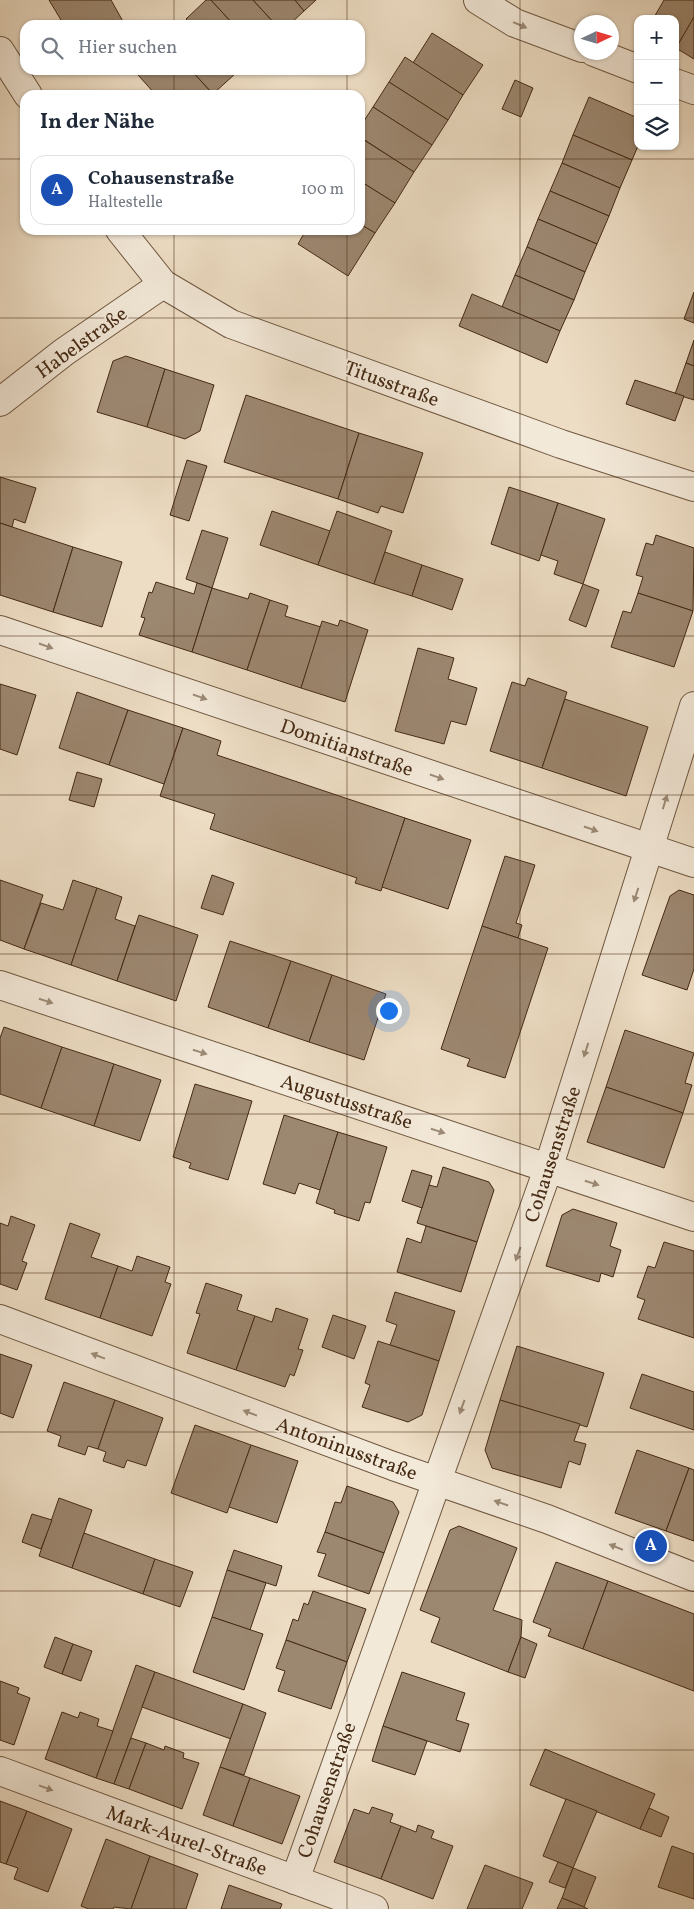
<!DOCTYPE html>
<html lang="de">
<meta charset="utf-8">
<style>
:root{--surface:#fff;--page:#f6f6f7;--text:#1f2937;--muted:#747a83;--line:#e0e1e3;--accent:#db2777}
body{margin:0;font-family:Vollkorn,serif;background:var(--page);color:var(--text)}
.controls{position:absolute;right:15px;top:15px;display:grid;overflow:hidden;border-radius:10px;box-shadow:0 1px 4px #0004}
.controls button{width:45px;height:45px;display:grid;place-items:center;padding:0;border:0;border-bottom:1px solid var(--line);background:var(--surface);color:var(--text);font:25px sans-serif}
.compass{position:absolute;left:574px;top:15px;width:45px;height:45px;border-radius:50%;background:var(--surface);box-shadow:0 1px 4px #0004;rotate:86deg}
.you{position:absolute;left:388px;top:1010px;width:18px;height:18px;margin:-12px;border:4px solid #fff;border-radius:50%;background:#1a73e8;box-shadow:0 0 0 8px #1a73e833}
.badge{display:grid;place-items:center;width:32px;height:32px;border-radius:50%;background:var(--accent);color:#fff;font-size:16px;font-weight:700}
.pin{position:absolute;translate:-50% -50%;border:2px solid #fff;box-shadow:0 1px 5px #0006}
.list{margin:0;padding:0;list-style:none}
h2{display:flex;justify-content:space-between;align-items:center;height:65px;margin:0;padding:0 20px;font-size:21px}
h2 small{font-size:16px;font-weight:400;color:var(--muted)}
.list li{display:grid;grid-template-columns:32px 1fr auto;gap:15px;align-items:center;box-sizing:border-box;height:70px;margin:0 10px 10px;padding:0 10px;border:1px solid var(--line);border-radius:15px}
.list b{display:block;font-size:19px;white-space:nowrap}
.list p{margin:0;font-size:16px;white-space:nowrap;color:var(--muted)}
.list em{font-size:16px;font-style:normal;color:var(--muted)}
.icon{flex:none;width:28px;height:28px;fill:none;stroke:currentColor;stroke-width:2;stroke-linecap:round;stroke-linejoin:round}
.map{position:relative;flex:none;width:694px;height:1909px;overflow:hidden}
.search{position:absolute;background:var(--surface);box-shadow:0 1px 4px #0004;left:20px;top:20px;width:345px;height:55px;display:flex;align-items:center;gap:12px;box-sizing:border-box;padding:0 18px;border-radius:15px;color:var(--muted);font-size:19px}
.panel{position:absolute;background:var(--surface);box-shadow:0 1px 4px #0004;left:20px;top:90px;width:345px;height:145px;border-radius:15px}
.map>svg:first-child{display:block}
</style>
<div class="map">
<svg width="694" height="1909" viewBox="0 0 694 1909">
<rect width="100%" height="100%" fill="#edddc4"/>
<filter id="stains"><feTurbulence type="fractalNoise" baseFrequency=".004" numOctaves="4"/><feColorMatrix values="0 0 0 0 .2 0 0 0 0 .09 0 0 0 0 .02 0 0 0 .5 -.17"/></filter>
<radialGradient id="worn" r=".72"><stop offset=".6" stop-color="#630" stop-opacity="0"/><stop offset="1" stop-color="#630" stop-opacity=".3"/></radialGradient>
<g fill="#9c8770" stroke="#452a14">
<path d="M49,0H111L125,25H64Z"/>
<path d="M206,0H211L234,25H192L186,19Z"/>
<path d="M211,0H253L276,25H234Z"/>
<path d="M253,0H295L304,11L289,25H276Z"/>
<path d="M295,0H316L304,11Z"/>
<path d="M664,0H694V17L676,48L675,19H653Z"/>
<path d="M694,17V59L676,48Z"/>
<path d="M432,33L483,65L463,95L413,63Z"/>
<path d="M405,57L463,95L448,120L389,82Z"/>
<path d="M144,70H191L213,94L156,95L138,75Z"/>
<path d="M191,70H233L236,73L213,94Z"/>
<path d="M515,80L533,88L521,117L502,109Z"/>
<path d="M389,82L448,120L432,145L373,107Z"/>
<path d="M589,97L638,118V146L632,160L573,135Z"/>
<path d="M373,107L432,145L414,172L360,137V127Z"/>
<path d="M573,135L632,160L620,188L562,163Z"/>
<path d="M364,140L414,172L395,203L360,181V146Z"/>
<path d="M562,163L620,188L609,216L550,191Z"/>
<path d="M360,181L395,203L375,233L360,224Z"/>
<path d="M550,191L609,216L597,244L538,219Z"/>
<path d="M538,219L597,244L585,272L527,247Z"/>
<path d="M360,224L375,233L348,276L298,244L306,230H360Z"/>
<path d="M527,247L585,272L574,300L515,275Z"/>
<path d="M515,275L574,300L560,331L502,307Z"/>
<path d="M694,292V323L684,319Z"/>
<path d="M472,294L560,331L547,363L459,326Z"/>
<path d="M694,340V366L686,363Z"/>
<path d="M126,356L165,369L147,427L97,412L113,361Z"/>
<path d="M686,363L694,366V400L675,394Z"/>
<path d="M165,369L214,385L200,431L185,439L147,427Z"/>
<path d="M635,380L684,396L675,421L626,404Z"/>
<path d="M246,395L359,433L338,499L224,462Z"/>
<path d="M359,433L423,453L403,513L381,506L378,513L338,499Z"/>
<path d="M187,460L207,466L189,521L170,515Z"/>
<path d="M0,477L36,488L25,523L14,519L12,527L0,523Z"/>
<path d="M509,487L558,503L539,561L491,544Z"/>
<path d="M558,503L605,519L583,584L554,574L558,561L541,555Z"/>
<path d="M272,511L330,531L318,565L260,545Z"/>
<path d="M337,511L392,531L374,584L318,565Z"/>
<path d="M0,523L73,547L53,612L0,595Z"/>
<path d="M202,530L228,538L212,588L186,579Z"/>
<path d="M656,535L694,548L693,611L638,593L643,577L636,575L646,543L653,545Z"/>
<path d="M73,547L122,562L102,627L53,612Z"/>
<path d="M385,552L422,565L412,596L374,584Z"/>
<path d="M422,565L463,579L452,610L412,596Z"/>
<path d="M156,582L194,594L197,583L212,588L192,652L139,635L145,618L141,617L149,592L152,593Z"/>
<path d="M583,584L599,590L586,627L569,620Z"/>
<path d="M212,588L248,599L250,593L270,600L247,670L192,652Z"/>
<path d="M638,593L693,611L674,667L611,647L623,611L631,613Z"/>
<path d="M270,600L288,606L285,616L321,627L301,688L247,670Z"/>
<path d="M340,620L368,630L345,702L301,688L322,621L338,626Z"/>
<path d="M418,648L454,658L448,679L477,688L466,725L451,721L444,744L395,731Z"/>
<path d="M528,678L567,692L542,768L490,751L512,682L525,686Z"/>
<path d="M0,684L36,695L17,755L0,749Z"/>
<path d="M77,692L128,710L109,765L59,748Z"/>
<path d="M565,699L648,727L626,796L542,768Z"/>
<path d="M128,710L183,728L164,784L109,765Z"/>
<path d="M183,728L221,741L217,755L405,818L381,891L355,883L357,878L210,829L215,814L160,796Z"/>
<path d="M77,772L102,779L94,807L69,800Z"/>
<path d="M405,818L471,840L448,909L382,887Z"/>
<path d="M505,856L535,865L516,923L522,925L518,938L482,926Z"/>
<path d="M212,875L234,883L223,915L201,908Z"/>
<path d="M0,880L43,895L24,949L0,940Z"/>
<path d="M73,880L97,888L71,965L24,949L41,903L63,910Z"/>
<path d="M97,888L122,897L115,919L135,926L117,981L71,965Z"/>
<path d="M679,890L694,895V969L687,990L642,975L670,896Z"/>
<path d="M139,915L198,935L176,1001L117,981Z"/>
<path d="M482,926L548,948L505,1078L467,1066L470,1059L441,1049Z"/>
<path d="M230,941L291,961L268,1028L208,1007Z"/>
<path d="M291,961L332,975L309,1042L268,1028Z"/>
<path d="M332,975L386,994L364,1060L309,1042Z"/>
<path d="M4,1027L62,1047L41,1108L0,1094V1038Z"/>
<path d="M625,1030L694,1053L685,1083L692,1085L683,1113L606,1087Z"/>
<path d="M62,1047L114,1064L94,1126L41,1108Z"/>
<path d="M114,1064L161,1080L140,1141L94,1126Z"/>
<path d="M195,1084L252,1101L228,1180L189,1168L191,1163L173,1157Z"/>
<path d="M606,1087L683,1113L664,1168L587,1142Z"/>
<path d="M284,1115L338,1132L320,1190L299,1183L295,1194L263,1184Z"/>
<path d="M338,1132L387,1147L370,1203L365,1202L359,1221L334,1213L335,1210L316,1203Z"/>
<path d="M443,1167L489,1182L494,1190L477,1242L417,1223L429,1185L437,1187Z"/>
<path d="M412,1170L432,1176L422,1208L402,1201Z"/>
<path d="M573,1209L617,1223L610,1246L621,1250L613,1277L601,1273L599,1282L546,1266L562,1215Z"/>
<path d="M11,1216L35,1225L22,1261L27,1263L17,1290L0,1284V1223L8,1226Z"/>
<path d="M70,1223L100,1234L91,1257L118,1266L100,1318L45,1299Z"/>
<path d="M426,1226L477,1242L461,1292L397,1272L407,1238L421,1243Z"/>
<path d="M664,1242L694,1251V1338L638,1319L645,1300L637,1297L648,1266L655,1268Z"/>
<path d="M137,1256L170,1267L165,1282L171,1284L152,1336L100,1318L118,1266L132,1271Z"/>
<path d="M206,1283L242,1295L237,1310L255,1316L236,1370L187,1353L200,1314L196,1313Z"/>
<path d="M395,1292L455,1311L439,1361L390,1345L397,1325L386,1321Z"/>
<path d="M276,1308L308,1319L298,1349L303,1350L294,1376L290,1374L285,1387L236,1370L255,1316L272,1322Z"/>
<path d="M333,1315L366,1326L354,1359L322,1347Z"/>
<path d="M378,1341L439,1361L422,1415L408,1422L362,1407L370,1385L365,1383Z"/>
<path d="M517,1346L604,1373L587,1427L500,1400Z"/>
<path d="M0,1354L32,1365L13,1418L0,1413Z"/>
<path d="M642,1374L694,1392V1430L630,1408Z"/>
<path d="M64,1382L115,1400L98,1449L88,1446L85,1455L58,1446L61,1436L47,1431Z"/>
<path d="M115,1400L163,1418L146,1466L127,1460L124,1468L103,1461L106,1452L98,1449Z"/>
<path d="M500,1400L580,1424L574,1441L586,1444L580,1465L569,1461L561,1488L492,1468L485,1450Z"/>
<path d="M195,1425L251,1445L227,1513L171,1493Z"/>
<path d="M251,1445L298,1461L277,1523L229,1507Z"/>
<path d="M637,1450L689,1468L666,1531L615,1513Z"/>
<path d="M689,1468L694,1470V1541L666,1531Z"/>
<path d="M347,1486L393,1502L399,1512L384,1553L325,1532L335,1502L341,1503Z"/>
<path d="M59,1498L92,1510L72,1568L39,1556Z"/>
<path d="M32,1514L52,1520L41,1549L22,1542Z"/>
<path d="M459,1526L517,1548L493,1610L522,1620L521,1637L508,1672L431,1642L440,1618L420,1610L450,1530Z"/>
<path d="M325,1532L384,1553L369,1594L318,1576L326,1554L317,1552Z"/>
<path d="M84,1533L155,1559L143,1594L72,1568Z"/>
<path d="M234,1550L282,1566L276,1586L227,1570Z"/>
<path d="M155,1559L193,1572L180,1607L143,1594Z"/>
<path d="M556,1562L608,1581L583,1649L548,1636L551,1629L533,1622Z"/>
<path d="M227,1570L266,1583L250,1630L212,1617Z"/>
<path d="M608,1581L694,1614V1691L583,1649Z"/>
<path d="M313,1591L366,1609L347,1662L286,1640L293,1619L298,1621L304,1603L308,1605Z"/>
<path d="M212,1617L263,1634L244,1690L193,1672Z"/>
<path d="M55,1637L73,1644L62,1674L44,1667Z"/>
<path d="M521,1637L537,1644L525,1678L508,1672Z"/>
<path d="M286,1640L347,1662L331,1709L278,1691L285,1671L276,1668Z"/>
<path d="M73,1644L92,1651L81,1681L62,1674Z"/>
<path d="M136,1665L155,1672L114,1784L96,1778Z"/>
<path d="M155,1672L243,1704L231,1739L142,1707Z"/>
<path d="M402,1672L465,1693L456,1720L469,1724L460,1752L383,1726Z"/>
<path d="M0,1681L19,1688L17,1693L30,1698L14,1745L0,1740Z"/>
<path d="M243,1704L266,1713L244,1775L220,1767Z"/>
<path d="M62,1712L78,1718L80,1712L99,1719L97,1726L113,1731L96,1778L45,1759Z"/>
<path d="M383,1726L427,1741L415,1775L372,1761Z"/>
<path d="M131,1738L146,1743L129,1789L114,1784Z"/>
<path d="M146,1743L164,1750L165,1746L184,1753L183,1758L199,1763L182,1809L129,1789Z"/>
<path d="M545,1749L655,1794L640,1829L530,1785Z"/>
<path d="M220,1767L250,1778L233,1826L203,1815Z"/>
<path d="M250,1778L300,1796L282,1844L233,1826Z"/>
<path d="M566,1799L597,1811L573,1868L543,1856Z"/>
<path d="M0,1801L27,1811L6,1864L0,1862Z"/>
<path d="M372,1807L393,1814L390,1822L401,1826L381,1879L334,1862L354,1809L369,1814Z"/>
<path d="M649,1808L669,1817L661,1837L640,1829Z"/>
<path d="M27,1811L72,1829L48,1892L14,1879L18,1868L6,1864Z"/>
<path d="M418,1825L434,1831L431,1838L453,1846L433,1899L381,1879L401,1826L416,1832Z"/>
<path d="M106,1839L150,1856L131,1909L114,1907L113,1909H89L81,1906Z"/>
<path d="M672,1846L694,1854V1899L658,1887Z"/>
<path d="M150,1856L198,1874L186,1909H131Z"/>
<path d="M558,1862L573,1868L565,1888L549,1882Z"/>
<path d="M485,1865L533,1883L522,1909H467Z"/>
<path d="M573,1868L596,1877L584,1907L562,1898Z"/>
<path d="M229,1885L282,1904L280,1909H221Z"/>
<path d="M562,1898L584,1907L588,1909H557Z"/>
</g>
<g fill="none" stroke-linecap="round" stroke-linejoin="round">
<g stroke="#6f5740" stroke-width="30">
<g id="minor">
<path d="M478,0L515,23L582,48"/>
<path d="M0,51L28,95"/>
<path d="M594,52L638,69"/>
<path d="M675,83L694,90"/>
<path d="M120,230L163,284L231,324L561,444L694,487"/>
<path d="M0,402L64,352L163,284"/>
<path d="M0,630L694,863"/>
<path d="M0,985L694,1217"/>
<path d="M0,1319L393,1466L547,1519L694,1577"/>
<path d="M0,1771L374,1909"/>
<path d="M295,1880L548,1169L694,706"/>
</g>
</g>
<use href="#minor" stroke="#f3e9d9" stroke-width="28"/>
</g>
<defs><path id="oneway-solid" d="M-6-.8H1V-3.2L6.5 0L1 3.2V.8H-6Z" transform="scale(1.25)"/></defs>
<g fill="#9c8a76">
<use href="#oneway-solid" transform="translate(520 25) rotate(23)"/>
<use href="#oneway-solid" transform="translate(46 646) rotate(19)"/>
<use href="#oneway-solid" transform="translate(200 697) rotate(19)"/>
<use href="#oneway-solid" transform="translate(437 777) rotate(19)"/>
<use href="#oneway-solid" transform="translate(665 802) rotate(-73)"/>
<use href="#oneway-solid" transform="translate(591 829) rotate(19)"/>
<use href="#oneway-solid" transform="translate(636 895) rotate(108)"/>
<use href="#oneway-solid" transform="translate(46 1001) rotate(18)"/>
<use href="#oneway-solid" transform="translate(586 1050) rotate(108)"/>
<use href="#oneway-solid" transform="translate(200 1052) rotate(18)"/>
<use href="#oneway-solid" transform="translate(438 1131) rotate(18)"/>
<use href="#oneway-solid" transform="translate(592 1183) rotate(18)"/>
<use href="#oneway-solid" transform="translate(518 1254) rotate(110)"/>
<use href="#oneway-solid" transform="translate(98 1356) rotate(-159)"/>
<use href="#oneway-solid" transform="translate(462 1407) rotate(110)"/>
<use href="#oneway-solid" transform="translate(250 1413) rotate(-159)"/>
<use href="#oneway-solid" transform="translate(501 1503) rotate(-161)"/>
<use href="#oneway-solid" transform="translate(616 1547) rotate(-158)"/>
<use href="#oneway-solid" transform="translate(46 1788) rotate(20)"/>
</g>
<path fill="none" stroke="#452a14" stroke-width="1" stroke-opacity="0.55" d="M174,0V25M347,0V25M520,0V1909M174,70V95M347,70V95M0,159H25M360,159H694M174,230V1909M347,230V1909M0,318H694M0,477H694M0,636H694M0,795H694M0,954H694M0,1114H694M0,1273H694M0,1432H694M0,1591H694M0,1750H694"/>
<g text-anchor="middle" stroke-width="4" stroke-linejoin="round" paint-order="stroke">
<g font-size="20" fill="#452a14" stroke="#f3e9d9">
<text transform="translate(81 342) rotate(-36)" y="7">Habelstraße</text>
<text transform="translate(392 383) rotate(20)" y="7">Titusstraße</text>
<text transform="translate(347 747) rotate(19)" y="7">Domitianstraße</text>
<text transform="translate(347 1101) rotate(18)" y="7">Augustusstraße</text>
<text transform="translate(552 1154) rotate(-72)" y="7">Cohausenstraße</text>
<text transform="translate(347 1448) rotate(20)" y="7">Antoninusstraße</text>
<text transform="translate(326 1790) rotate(-71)" y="7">Cohausenstraße</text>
<text transform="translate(187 1840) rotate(20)" y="7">Mark-Aurel-Straße</text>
</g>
</g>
<rect width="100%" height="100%" filter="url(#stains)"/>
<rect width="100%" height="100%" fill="url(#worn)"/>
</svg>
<div class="controls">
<button>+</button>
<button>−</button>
<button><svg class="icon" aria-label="layers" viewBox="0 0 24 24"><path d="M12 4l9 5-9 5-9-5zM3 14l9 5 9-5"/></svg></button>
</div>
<svg class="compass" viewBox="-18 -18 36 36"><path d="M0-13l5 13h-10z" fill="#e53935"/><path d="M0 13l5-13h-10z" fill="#747a83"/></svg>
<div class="you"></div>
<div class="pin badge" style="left:651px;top:1546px;background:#1a4fb4">A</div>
<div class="search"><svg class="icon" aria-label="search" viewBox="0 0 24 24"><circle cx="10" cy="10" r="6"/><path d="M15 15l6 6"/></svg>Hier suchen</div>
<section class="panel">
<h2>In der Nähe<small></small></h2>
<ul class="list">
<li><span class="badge" style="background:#1a4fb4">A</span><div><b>Cohausenstraße</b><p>Haltestelle</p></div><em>100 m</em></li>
</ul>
</section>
</div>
